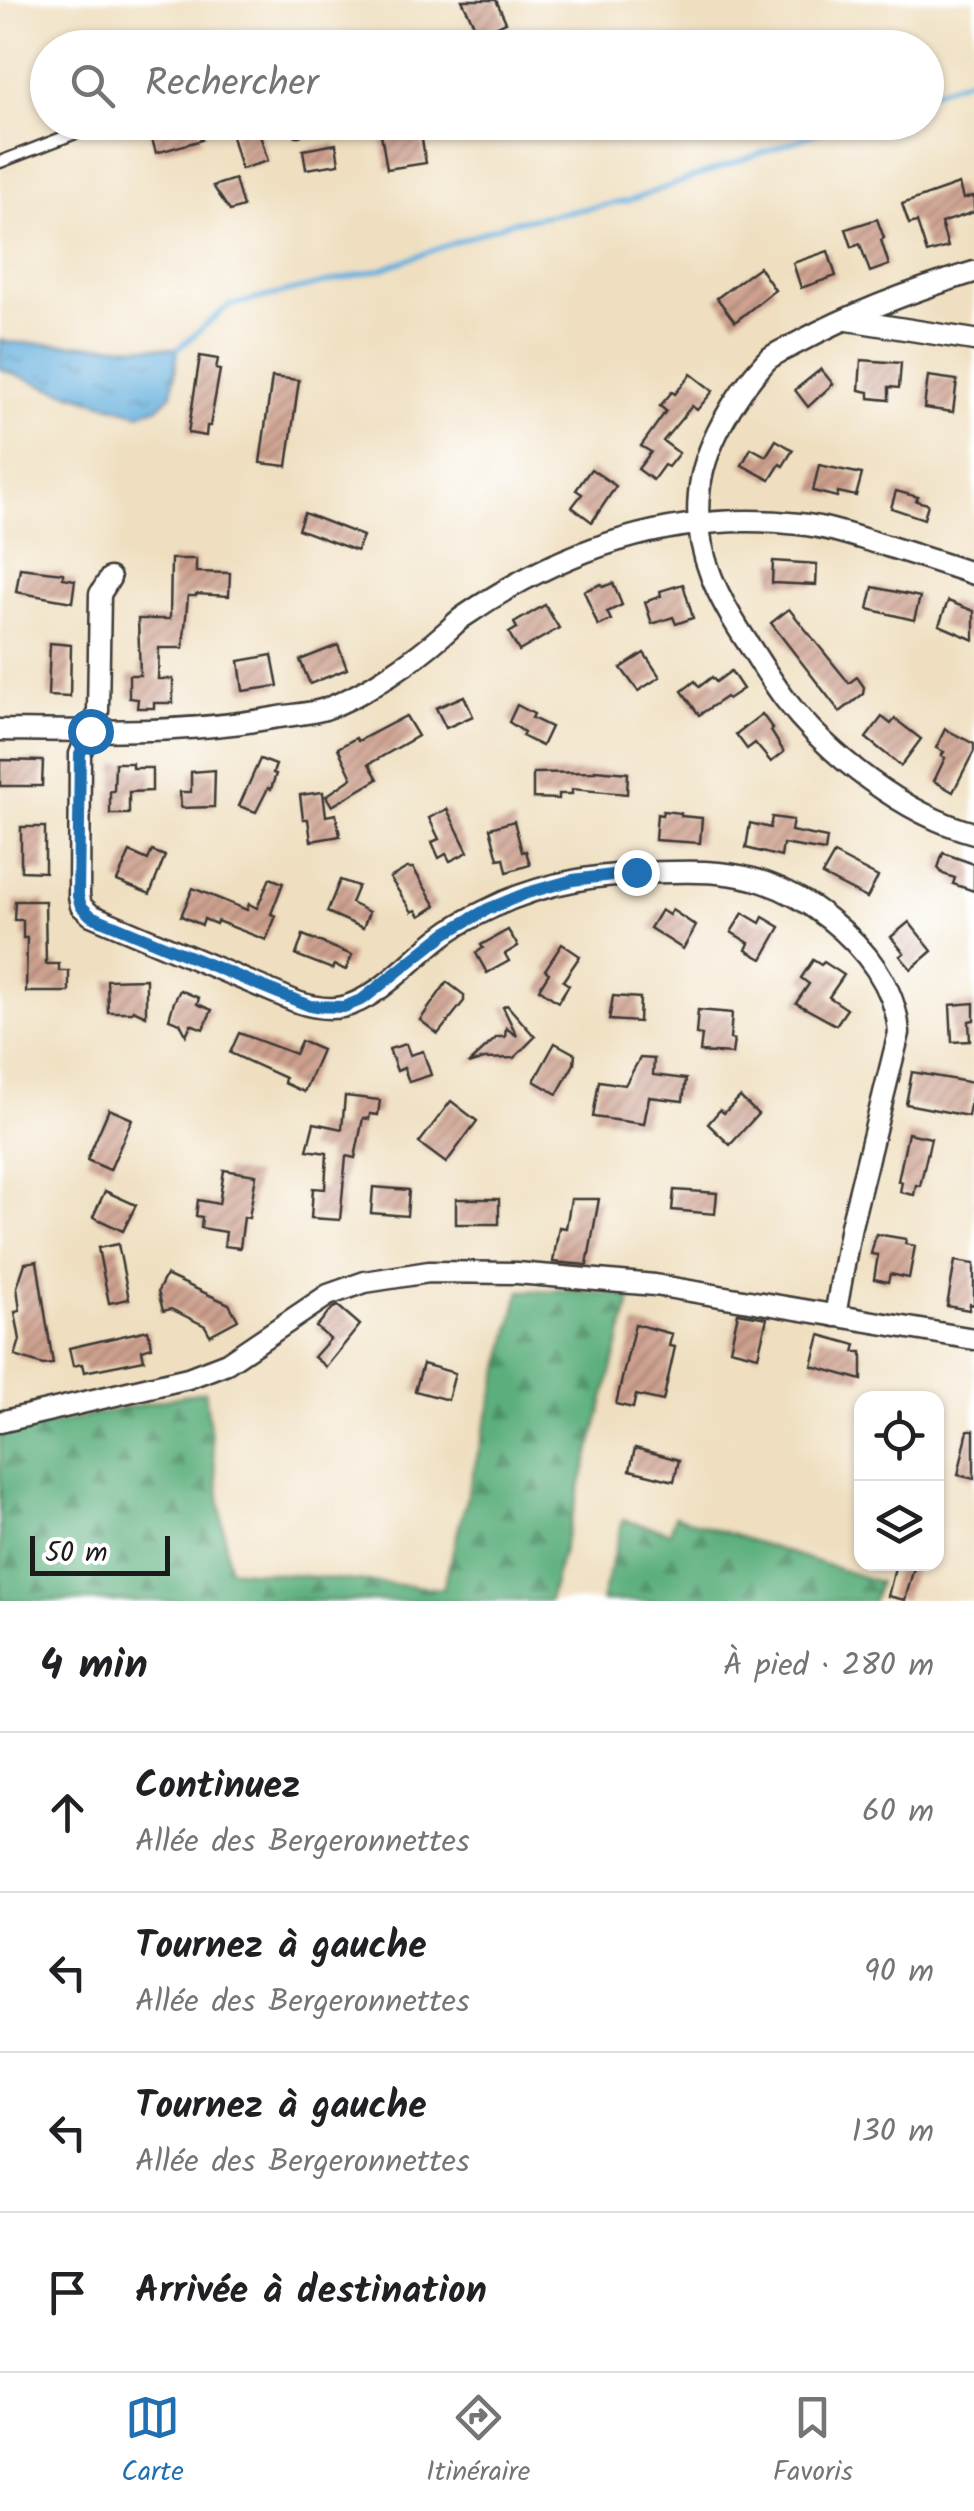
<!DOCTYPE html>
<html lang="fr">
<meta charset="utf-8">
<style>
:root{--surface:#fff;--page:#f2f2f2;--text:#202124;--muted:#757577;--line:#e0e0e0;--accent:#1f6fb2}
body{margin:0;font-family:Kalam,sans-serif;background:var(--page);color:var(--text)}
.controls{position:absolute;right:30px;bottom:30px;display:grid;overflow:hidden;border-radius:20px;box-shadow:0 2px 8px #0004}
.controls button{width:90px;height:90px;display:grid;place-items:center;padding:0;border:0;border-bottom:2px solid var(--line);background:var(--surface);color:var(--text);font:50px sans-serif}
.scale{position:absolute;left:30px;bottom:25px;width:140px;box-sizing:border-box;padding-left:10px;border:5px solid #1c1c1c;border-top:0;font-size:28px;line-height:35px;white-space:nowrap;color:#1c1c1c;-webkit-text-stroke:8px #fff;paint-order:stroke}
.stop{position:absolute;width:30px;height:30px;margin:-22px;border:8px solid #1f6fb2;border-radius:50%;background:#fff}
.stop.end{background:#1f6fb2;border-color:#fff;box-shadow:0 2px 10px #0008}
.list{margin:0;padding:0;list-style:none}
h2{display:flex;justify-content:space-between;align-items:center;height:130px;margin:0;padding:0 40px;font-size:42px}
h2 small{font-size:32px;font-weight:400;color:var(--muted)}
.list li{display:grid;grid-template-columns:65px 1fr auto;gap:30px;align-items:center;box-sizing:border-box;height:160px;padding:0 40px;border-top:2px solid var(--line)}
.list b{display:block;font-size:38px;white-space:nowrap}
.list p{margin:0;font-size:32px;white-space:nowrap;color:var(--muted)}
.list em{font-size:32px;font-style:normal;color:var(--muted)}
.icon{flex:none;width:55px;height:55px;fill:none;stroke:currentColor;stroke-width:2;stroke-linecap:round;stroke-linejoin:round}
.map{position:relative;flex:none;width:974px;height:1601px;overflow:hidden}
.search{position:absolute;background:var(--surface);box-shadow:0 2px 8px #0004;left:30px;right:30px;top:30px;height:110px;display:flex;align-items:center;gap:25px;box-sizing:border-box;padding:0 35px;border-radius:55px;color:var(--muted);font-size:38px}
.sheet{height:770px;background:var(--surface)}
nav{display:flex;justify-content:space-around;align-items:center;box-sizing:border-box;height:140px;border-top:2px solid var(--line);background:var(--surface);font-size:28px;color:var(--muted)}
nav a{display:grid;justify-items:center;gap:5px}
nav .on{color:var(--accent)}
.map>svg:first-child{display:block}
</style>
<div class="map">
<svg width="974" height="1601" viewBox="0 0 974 1601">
<defs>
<pattern id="forest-firs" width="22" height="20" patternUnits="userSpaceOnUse" patternTransform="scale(2.5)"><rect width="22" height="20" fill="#5caf7d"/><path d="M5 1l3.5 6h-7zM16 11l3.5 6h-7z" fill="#4b8e66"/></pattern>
<pattern id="water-ripples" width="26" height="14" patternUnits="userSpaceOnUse" patternTransform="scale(2.5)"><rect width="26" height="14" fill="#64afdd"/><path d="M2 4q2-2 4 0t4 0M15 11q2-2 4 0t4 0" fill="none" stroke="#528eb2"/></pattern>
<pattern id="building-hatch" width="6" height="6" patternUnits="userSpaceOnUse" patternTransform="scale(2.5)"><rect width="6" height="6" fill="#cea08e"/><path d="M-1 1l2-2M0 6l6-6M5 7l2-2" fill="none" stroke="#a68273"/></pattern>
</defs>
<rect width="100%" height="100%" fill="#fff"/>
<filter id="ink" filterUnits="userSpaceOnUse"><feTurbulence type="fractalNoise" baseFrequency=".01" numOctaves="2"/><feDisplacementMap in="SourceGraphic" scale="20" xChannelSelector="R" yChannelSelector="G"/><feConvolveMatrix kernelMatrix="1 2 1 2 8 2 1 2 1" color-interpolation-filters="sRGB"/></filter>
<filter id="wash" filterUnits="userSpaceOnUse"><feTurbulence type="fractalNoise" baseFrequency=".0048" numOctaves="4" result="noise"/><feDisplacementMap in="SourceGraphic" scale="40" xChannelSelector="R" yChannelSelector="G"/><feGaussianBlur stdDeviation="2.25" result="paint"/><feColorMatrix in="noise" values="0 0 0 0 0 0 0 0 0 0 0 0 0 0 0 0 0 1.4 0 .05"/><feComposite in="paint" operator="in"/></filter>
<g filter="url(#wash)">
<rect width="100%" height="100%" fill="#efdfc0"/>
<g fill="url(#forest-firs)" stroke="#3c664c" stroke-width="2.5">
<path d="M567,1290L632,1296L549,1601H0V1586L2,1584L0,1581V1435L205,1391L229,1569L443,1589L520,1291Z"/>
<path d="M675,1516L879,1582L873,1601H601L623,1520L670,1532Z"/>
</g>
<path fill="url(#water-ripples)" stroke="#40667c" stroke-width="2.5" d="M0,340L8,342C65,346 121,344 178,349L172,394L159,407L139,414L48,387L0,369Z"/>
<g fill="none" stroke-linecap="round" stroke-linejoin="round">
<g stroke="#64afdd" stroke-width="5">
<path d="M926,94L974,77"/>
<path d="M178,349L228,306L382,269L511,222L628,201L848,122"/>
</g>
</g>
<g id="blocks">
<g fill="url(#building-hatch)">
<path d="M462,0H496L506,22L479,35Z"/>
<path d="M181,122H196L202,140L156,153L150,132Z"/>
<path d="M232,122H256L268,161L241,169L232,136L235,134Z"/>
<path d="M420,128L426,163L387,169L381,134Z"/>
<path d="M336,144L339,164L306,169L303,150Z"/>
<path d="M235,179L243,207L230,211L213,186Z"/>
<path d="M959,184L963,199L974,196V212L941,223L948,247L927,253L917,222L909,224L902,204Z"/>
<path d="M877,219L884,238L881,240L889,265L870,272L860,244L852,247L846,229Z"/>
<path d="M828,251L836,276L801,288L793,263Z"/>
<path d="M759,267L775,290L735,322L717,298Z"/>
<path d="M200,356L218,359L216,369L220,370L210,426H207L206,436L188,433Z"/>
<path d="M861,360L901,363L899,388L889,387V400L869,398V392L859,390Z"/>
<path d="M821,369L833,384L808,407L795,390Z"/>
<path d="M691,374L713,391L697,410L692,406L663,441L679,453L668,467L664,465L653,480L638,469L651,452L641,446L666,411L660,406L672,392L675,394Z"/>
<path d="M928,376L957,380L953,412L924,408Z"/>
<path d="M272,377L299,380L287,466L260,463Z"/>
<path d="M776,440L793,450L783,466L780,464L770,480L742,465L751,448L766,456Z"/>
<path d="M819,465L862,474L856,496L838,492L837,497L813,491Z"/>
<path d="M591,469L616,486L592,522L572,507L582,494L576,490Z"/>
<path d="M896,491L918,497L916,501L928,504L924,519L891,508Z"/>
<path d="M304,513L363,536L357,551L298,529Z"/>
<path d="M171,559H196V572L230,573L229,596L196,594V596H188L183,648H159L158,679H173V703H154V708H137L138,699L129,698V675H140L138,619H170Z"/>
<path d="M773,561L817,564L816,585L772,583Z"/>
<path d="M20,568L63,573V578L75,580L72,602L16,592Z"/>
<path d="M613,583L622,605L607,612L611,620L598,626L584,591L601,584L603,587Z"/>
<path d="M683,584L693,618L676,624L673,617L652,624L645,602L661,596L660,591Z"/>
<path d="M873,587L920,597L914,620L868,609Z"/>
<path d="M948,601L974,611V640L939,625Z"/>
<path d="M545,605L559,628L519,651L509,633L517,628L514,623Z"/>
<path d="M789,609L849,683L857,677L864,687L863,694L840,712L771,623Z"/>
<path d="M50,643L71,645L70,697L48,696Z"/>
<path d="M338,645L347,669L310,684L300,660Z"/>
<path d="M644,653L660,677L638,691L621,668Z"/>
<path d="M272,655L278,686L243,691L239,661Z"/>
<path d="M731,671L743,689L728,699L726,697L699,715L682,691L695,681L699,687L712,677L716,682Z"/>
<path d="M464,696L473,716L446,728L436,708Z"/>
<path d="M517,705L534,714L532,718L551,727L542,746L522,736L524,732L509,722Z"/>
<path d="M762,714L773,729L771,731L784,752L771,762L755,743L747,749L736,734Z"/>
<path d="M406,716L418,736L369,764L378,779L332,806L326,796L352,778L338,748L356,738L358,741Z"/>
<path d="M882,717L891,724L895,719L921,739L901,766L866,738Z"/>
<path d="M945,729L974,744V751L953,792L934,781L945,758L941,756L944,752L936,748Z"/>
<path d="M260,759L276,765L273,773L276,774L271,789L268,788L256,812L239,806Z"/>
<path d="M0,760L43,761L42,786H0Z"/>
<path d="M115,763H132V768H152V791L129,792V814H110V791H114Z"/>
<path d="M215,770L214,807L181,808L180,792H191V772Z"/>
<path d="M595,770L628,773L627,794L572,789V794H559V799L533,798V773L595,772Z"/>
<path d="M323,792L326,816L336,814L340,836L311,841L308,819H303L300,795Z"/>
<path d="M447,809L468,852L450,861L446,854L439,858L432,842L439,839L429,818Z"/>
<path d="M663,811L681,813V816L702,818L700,843L655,840L657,814L662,815Z"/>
<path d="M772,817L793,820L791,831L827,838L825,851L783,844L781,857L746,848L750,823L770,828Z"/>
<path d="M514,821L522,852L526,851L530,865L507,872L504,858L498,859L490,828Z"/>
<path d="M21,827H45V872L21,871Z"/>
<path d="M152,851L165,856L150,894L117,881L130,852L148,860Z"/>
<path d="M943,853L974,864V891L953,884L955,878L943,874L938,868Z"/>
<path d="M834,854L878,877L867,898L822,875Z"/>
<path d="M407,868H413L436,906L420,916L416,910L412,912L390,878Z"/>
<path d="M270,878L283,883L271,914L276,916L266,940L217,921L216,924L204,919L202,925L181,916L193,888L247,910L249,904L257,908Z"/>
<path d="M340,880L358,886L351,903L369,912L363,928L327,912Z"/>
<path d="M15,901H45L46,964H59V971H69V992H26L27,938H23V920H14Z"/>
<path d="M661,910L669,915L672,910L696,926L683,949L650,928Z"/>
<path d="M743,913L760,923L763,917L780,927L762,959L746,950L749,943L731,932Z"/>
<path d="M909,922L932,951L911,969L900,956L904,953L891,937Z"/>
<path d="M508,930L518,946L505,954L509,961L487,973L476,953L483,948L481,945Z"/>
<path d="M303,935L352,955L346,970L334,965L332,969L296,955Z"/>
<path d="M562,944L580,956L563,981L569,985L558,1002L539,989L549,973L545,970Z"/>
<path d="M813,960L821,965L824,962L844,975L829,997L847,1009L836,1025L796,1003L809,984L801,978Z"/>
<path d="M146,979V1016L133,1010L132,1012H108L107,980Z"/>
<path d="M447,982L464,995V1001L438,1034L420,1020Z"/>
<path d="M180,990L199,998L197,1004L212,1010L203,1029L191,1024L186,1035L180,1023L169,1019L174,1002Z"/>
<path d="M613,996L640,998L639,1022L609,1020Z"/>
<path d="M974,1003V1020L969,1021L970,1041L952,1042L950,1005Z"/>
<path d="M507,1005L535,1037L514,1058L484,1059L468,1064L497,1037H505L506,1028L517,1036L503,1007Z"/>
<path d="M698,1010L732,1013L730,1039L734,1040L732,1054L700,1052L702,1035L696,1034Z"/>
<path d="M239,1033L295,1054L301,1041L322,1050L304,1092L284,1083L285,1078L230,1053Z"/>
<path d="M555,1043L575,1054L574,1064L557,1094L534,1081Z"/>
<path d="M406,1044L410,1055L423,1051L431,1075L409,1082L404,1068L397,1071L389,1049Z"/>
<path d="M640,1058L654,1059L653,1075L686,1079L683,1101L649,1097L644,1124L593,1117L599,1081L625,1085Z"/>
<path d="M912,1072L974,1083L968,1116L906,1104Z"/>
<path d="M345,1096L380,1100L378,1115L370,1114L369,1119L363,1118L355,1158L346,1156L340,1220L311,1218L313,1188L325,1189L327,1153L307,1150L314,1123L342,1129Z"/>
<path d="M740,1097L758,1114L730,1145L708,1124L720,1110L724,1113Z"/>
<path d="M451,1101L477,1121L446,1163L419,1143Z"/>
<path d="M109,1109L132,1119L110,1170L87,1160Z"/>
<path d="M908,1133L931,1138L920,1186L916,1185L914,1195L900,1192L902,1182L898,1181Z"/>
<path d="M224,1170L256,1175L249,1218L244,1217L240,1248L224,1246L226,1232L201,1228L202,1217L196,1216L198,1200L219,1204Z"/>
<path d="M373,1187L409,1190L407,1216L371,1213Z"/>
<path d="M674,1190L717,1193L715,1214L672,1210Z"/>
<path d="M105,1191L136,1205L123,1231L93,1217Z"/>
<rect x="456" y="1199" width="43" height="25"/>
<path d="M571,1199H599L587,1265L553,1262L559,1227L566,1228Z"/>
<path d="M876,1234L906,1239L905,1244L915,1246L909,1278L890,1274L888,1282L874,1279L878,1255L871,1254Z"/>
<path d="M118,1244L129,1299L109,1303L98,1248Z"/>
<path d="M37,1261L53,1364L43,1365L15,1356L20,1340L15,1312L20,1311L17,1287L25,1263Z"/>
<path d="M955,1261L974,1264V1305L970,1304L969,1310L947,1306Z"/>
<path d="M166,1275L229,1304L238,1320L210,1335L205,1326L171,1309L163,1311L158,1291Z"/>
<path d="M338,1306L360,1325L326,1367L314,1357L330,1339L316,1327L333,1308Z"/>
<path d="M738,1313L767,1318L758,1356L730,1349Z"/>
<path d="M635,1324L672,1334L669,1346L675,1347L663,1401L636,1395L633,1408L616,1404Z"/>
<path d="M148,1330L152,1347L142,1350L144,1360L84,1372L82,1364L73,1366L69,1348Z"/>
<path d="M820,1335L856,1345L854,1352H862V1380L812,1366Z"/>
<path d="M423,1364L455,1373L448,1400L415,1391Z"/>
<path d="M968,1430H974V1479L958,1475Z"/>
<path d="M635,1448L679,1460L674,1481L630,1470Z"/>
<path d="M896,1564H915L905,1600L888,1596Z"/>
</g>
</g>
</g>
<g filter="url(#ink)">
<use href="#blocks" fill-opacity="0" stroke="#3c3935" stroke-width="2.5"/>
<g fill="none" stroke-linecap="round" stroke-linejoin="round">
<g stroke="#3c3935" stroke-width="15">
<g id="lane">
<path d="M297,122L298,130"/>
<path d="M0,162L104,122"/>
</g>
</g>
<g stroke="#3c3935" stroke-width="25">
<g id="street">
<path d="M974,272C914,290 853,313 799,342C788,348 774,353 766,361C735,395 703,447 699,494C693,553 720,602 751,648C762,665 773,683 785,699C828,755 905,815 974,833"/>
<path d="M848,320L974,340"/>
<path d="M110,578L100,594L98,711L80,754L79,896L81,906L91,915L297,1002C312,1007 327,1010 342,1007C377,1000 413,958 441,937C455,926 472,917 487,910C545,880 608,873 672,872C703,871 734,872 763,882C787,890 809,903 829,919C864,947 896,986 899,1033L851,1226L835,1316"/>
<path d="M0,730C90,731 183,734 273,718C289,715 309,714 325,709C363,696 416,659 446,632C452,627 457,621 463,617C563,548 676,510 799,524C829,527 859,538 887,546C916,555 945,564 974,574"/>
<path d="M0,1422L188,1378L227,1363L328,1295L365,1282L429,1272L517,1273L655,1285L974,1339"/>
</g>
</g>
<use href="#lane" stroke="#fff" stroke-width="10"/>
<use href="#street" stroke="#fff" stroke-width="20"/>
</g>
</g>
<g fill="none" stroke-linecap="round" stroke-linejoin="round" filter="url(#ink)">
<path stroke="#1f6fb2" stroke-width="12" d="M90,731L80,754L78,896L81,906L91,916L310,1006L344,1007L363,999L446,933L488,909L527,893L573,880L636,872"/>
</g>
</svg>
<div class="controls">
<button><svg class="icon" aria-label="locate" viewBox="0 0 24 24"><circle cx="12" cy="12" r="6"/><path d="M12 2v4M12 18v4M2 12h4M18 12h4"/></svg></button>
<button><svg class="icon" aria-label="layers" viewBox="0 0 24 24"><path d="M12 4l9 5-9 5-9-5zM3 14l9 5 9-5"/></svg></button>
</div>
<div class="scale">50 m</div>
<div class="stop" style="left:90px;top:731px"></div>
<div class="stop end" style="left:636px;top:872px"></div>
<div class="search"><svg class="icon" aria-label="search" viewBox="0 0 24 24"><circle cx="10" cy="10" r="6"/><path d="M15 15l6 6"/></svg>Rechercher</div>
</div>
<section class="sheet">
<h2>4 min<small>À pied · 280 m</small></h2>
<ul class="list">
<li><svg class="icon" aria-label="ahead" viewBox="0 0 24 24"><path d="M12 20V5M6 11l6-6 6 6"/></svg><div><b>Continuez</b><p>Allée des Bergeronnettes</p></div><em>60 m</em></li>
<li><svg class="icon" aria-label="left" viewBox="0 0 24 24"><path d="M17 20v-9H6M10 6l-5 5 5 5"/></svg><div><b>Tournez à gauche</b><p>Allée des Bergeronnettes</p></div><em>90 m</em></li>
<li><svg class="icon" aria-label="left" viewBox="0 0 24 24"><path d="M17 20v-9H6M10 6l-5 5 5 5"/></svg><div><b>Tournez à gauche</b><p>Allée des Bergeronnettes</p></div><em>130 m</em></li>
<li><svg class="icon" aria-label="arrive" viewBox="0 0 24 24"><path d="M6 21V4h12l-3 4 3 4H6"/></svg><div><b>Arrivée à destination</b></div></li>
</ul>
</section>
<nav>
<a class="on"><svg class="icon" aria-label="map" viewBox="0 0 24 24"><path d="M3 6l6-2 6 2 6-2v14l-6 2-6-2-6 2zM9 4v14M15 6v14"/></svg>Carte</a>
<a><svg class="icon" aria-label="directions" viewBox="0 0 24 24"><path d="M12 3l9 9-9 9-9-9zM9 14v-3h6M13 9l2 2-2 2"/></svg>Itinéraire</a>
<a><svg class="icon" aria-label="saved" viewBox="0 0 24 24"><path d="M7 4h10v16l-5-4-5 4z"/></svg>Favoris</a>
</nav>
